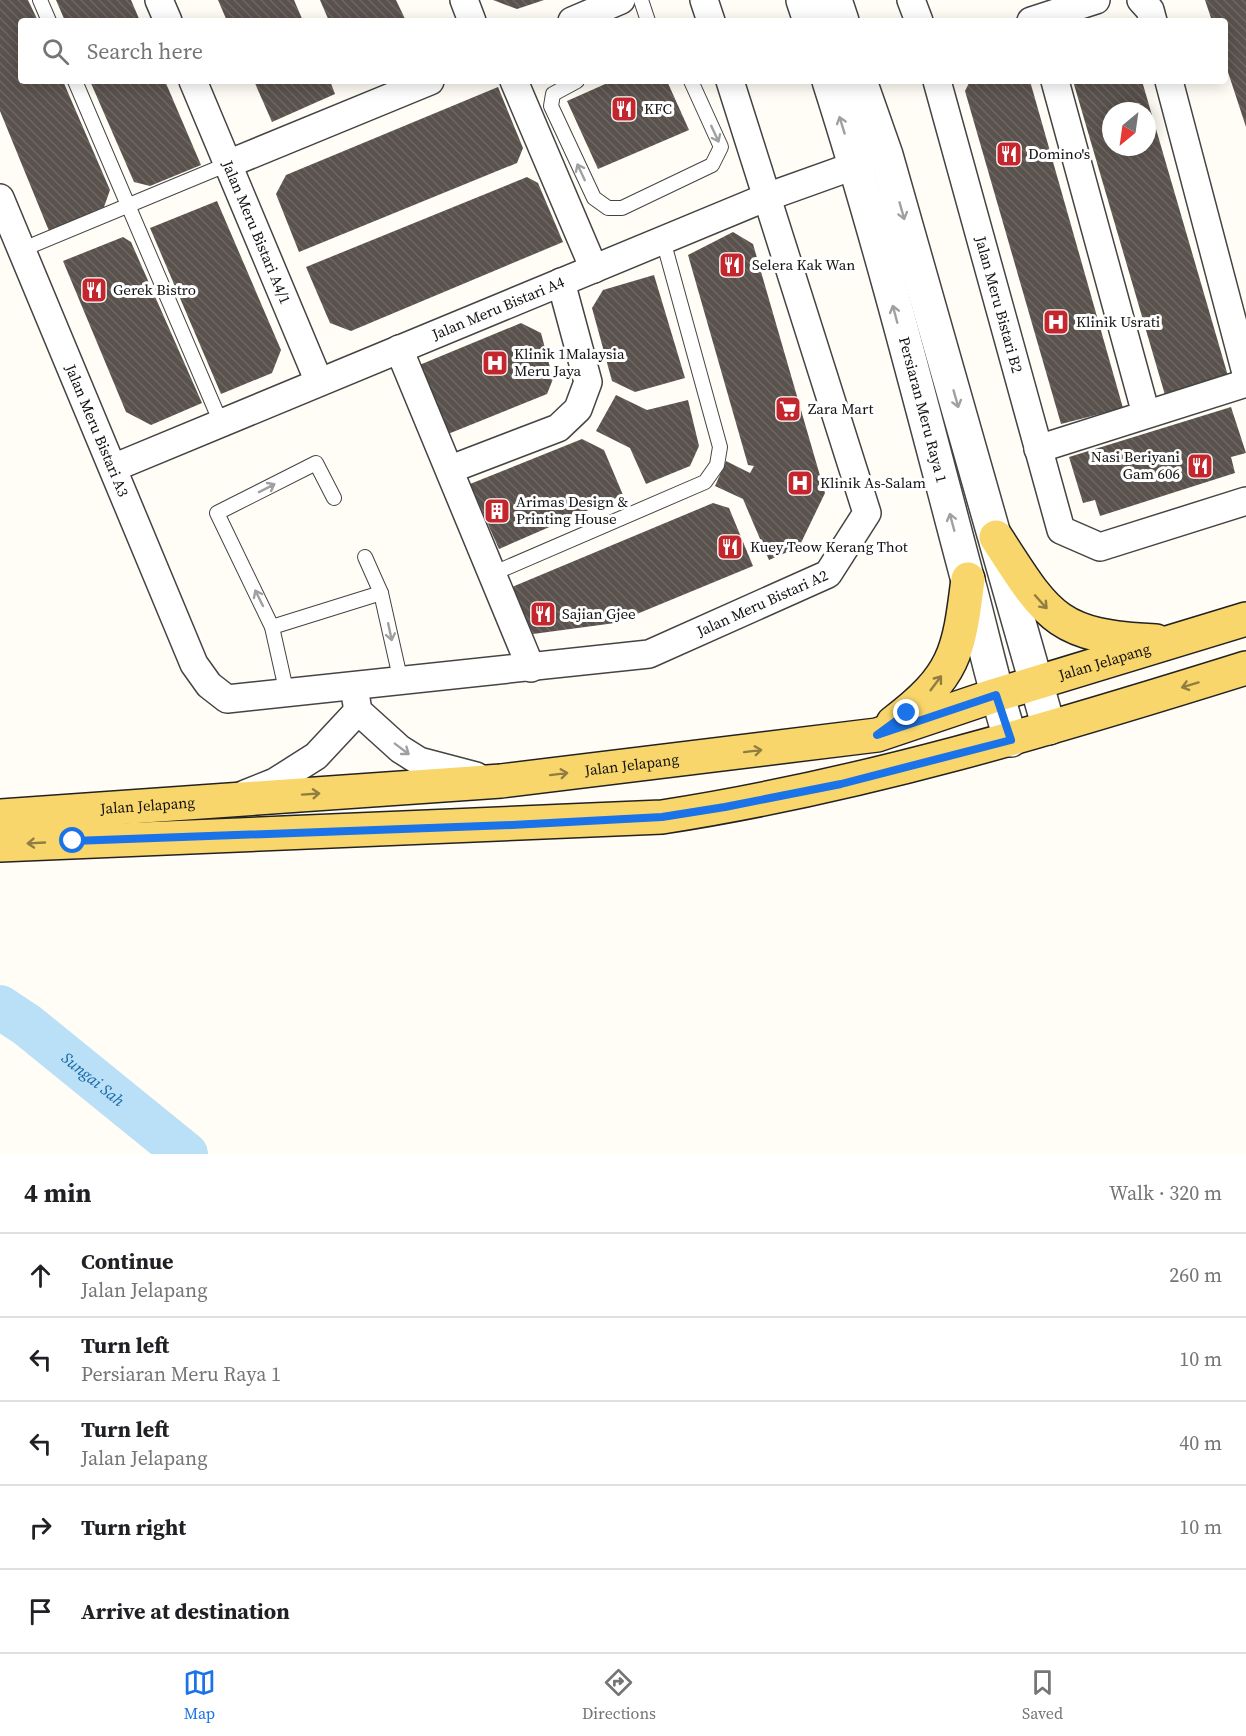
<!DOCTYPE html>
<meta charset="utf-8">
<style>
:root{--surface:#fff;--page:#f2f2f2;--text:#202124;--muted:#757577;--line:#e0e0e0;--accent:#1a73e8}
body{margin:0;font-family:"Source Serif 4",serif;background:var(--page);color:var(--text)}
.compass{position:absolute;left:1102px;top:102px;width:54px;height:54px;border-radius:50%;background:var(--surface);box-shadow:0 3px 15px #0003;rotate:209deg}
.stop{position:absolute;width:18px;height:18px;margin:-14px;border:4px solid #1a73e8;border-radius:50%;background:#fff}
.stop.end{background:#1a73e8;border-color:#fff;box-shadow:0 2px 6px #0008}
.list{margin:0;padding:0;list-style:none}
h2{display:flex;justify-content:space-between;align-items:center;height:78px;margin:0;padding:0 24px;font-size:26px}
h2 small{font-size:20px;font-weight:400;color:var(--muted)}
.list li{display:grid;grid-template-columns:39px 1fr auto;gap:18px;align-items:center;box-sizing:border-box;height:84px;padding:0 24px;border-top:2px solid var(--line)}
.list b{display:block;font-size:22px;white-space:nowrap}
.list p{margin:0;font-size:20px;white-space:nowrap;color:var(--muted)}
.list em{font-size:20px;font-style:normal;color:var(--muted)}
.icon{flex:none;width:33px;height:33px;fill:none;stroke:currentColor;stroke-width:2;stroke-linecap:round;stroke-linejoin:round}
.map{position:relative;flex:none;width:1246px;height:1154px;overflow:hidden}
.search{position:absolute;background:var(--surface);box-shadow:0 3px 15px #0003;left:18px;right:18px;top:18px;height:66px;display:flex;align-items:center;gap:15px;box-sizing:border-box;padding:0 21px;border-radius:6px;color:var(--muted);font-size:22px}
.sheet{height:498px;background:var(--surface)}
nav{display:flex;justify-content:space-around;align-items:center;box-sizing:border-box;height:84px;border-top:2px solid var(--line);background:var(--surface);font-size:16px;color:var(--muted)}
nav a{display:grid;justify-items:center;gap:3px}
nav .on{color:var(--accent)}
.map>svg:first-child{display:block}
</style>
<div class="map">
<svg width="1246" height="1154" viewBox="0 0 1246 1154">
<defs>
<pattern id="building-back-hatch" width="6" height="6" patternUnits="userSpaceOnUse" patternTransform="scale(1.5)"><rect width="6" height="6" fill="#5a524d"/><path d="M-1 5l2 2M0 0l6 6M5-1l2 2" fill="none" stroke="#6d6662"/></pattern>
</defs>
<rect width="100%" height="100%" fill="#fffdf5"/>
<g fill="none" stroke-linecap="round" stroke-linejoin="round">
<path stroke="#b9e0f7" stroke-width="44" id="s1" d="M0,1007L27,1025L186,1154"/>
</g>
<g fill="url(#building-back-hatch)" fill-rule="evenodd">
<path d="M0,0H28L38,21H21V81H63L110,190L104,207L49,231L0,111Z"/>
<path d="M56,0H131L140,21H65Z"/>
<path d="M218,0H294L303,21H227Z"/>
<path d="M320,0H396L406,21H329Z"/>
<path d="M493,0H544L517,9Z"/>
<path d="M1205,0H1246V127L1225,63V21H1212Z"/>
<path d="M90,81H165L201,165L150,186L134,182Z"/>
<path d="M254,81H330L335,94L272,122Z"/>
<path d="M612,81H667L689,130L598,169L567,101Z"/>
<path d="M970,81H1030L1123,408L1061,424L965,91Z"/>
<path d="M1073,81H1142L1228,376L1165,395ZM1111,111H1147V147H1111Z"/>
<path d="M498,87L523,148L517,163L299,252L276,194L286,175Z"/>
<path d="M527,177L538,183L563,242L351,331L330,323L306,267Z"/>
<path d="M217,201L281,350L272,373L221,394L150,228Z"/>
<path d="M733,232L753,244L825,493L799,547L769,560L743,499L715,486L726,461L750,473L754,466L748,465L688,255Z"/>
<path d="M123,237L131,242L202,403L151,425L126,412L63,261Z"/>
<path d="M654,275L685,378L635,392L612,381L592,308L603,290Z"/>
<path d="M521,323L541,333L553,379L547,394L448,434L417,366Z"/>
<path d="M616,395L647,410L688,400L699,446L690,466L646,484L630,448L596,431Z"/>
<path d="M1231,407L1246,453L1231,457L1235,473L1100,516L1095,500L1083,503L1069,457Z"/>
<path d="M582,439L604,450L623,495L499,549L470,484Z"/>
<path d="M713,503L729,508L753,566L615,623L533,634L512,587Z"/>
</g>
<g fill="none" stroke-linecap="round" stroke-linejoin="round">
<g stroke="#444" stroke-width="16">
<g id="service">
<path d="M40,0L49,21"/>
<path d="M641,0L648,21"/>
<path d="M75,81L221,423"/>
<path d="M577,81L553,94L551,106L594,198L608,208H622L712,165L721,147L691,81"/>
<path d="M21,250L228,164"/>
<path d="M365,557L381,593L401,682"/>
<path d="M492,574L705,482L717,465L720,447L663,240"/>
<path d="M272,627L381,593"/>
<path d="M287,694L272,627L217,513L316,463L334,498"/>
</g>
</g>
<g stroke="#444" stroke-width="30">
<g id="minor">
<path d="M159,0L168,21"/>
<path d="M464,0L472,21"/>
<path d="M704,0L711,21"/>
<path d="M911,0L919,21"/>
<path d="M1141,0L1150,10L1153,21"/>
<path d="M572,21L621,0"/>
<path d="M1031,21L1096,0"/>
<path id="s2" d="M193,81L319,382"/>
<path d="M514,81L594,269"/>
<path id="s3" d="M937,81L1061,530L1100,547L1246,501"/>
<path d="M1055,81L1146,414"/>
<path d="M1169,81L1246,373"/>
<path d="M228,164L430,81"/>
<path id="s4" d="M0,198L194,664L209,685L227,699L649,654L828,574L867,513L730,81"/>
<path d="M399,349L531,668"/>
<path d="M1038,449L1246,383"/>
<path id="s5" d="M113,468L767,197L873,159"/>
<path d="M451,469L558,428L578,409L588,382L561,282"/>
<path d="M354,687L358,711L400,749L419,761L476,776"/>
<path d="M245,794L275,782L316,756L358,711"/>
</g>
</g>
<g stroke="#444" stroke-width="36">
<g id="tertiary">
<path d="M803,0L810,21"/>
<path d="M835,0L842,21"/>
<path id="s6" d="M829,81C881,244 923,411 967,577C982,631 993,686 1011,740"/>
<path d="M860,81L886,155L1049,728"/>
</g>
</g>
<g stroke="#222" stroke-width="36">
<g id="primary">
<path d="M996,537C1047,616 1056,637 1156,641"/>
<path d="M893,723C955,676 959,653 968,579"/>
<path id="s7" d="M0,816L501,781L877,735L996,695L1246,619"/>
<path d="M0,845L662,817C862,786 1054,728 1246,668"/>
</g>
</g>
<use href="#service" stroke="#fff" stroke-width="14"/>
<use href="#minor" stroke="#fff" stroke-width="27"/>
<use href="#tertiary" stroke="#fff" stroke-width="33"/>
<use href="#primary" stroke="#f9d66b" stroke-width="33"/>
</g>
<defs><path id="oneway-shaft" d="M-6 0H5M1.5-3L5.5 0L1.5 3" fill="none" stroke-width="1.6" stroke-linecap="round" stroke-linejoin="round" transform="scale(1.5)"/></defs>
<g stroke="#a0a0a0">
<use href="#oneway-shaft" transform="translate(842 125) rotate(-107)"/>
<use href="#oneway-shaft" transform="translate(715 134) rotate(65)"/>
<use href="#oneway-shaft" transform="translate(581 172) rotate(-115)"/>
<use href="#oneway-shaft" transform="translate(902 211) rotate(74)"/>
<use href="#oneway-shaft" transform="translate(895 314) rotate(-105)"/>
<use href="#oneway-shaft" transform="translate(956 399) rotate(74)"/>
<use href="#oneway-shaft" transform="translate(267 488) rotate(-27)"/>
<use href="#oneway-shaft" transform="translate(952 522) rotate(-105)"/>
<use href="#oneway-shaft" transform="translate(259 598) rotate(-116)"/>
<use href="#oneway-shaft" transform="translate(390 632) rotate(78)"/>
<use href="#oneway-shaft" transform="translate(402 749) rotate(37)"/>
</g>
<g stroke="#917d42">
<use href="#oneway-shaft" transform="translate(1041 602) rotate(48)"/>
<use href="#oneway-shaft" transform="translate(936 683) rotate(-53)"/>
<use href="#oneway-shaft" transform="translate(1190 685) rotate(163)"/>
<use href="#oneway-shaft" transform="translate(753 751) rotate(-7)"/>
<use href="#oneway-shaft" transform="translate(559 774) rotate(-7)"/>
<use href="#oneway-shaft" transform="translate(311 794) rotate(-4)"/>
<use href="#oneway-shaft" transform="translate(36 843) rotate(177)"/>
</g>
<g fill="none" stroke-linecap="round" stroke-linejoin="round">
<path stroke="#1a73e8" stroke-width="8" d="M73,841L512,825L662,817L725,807L841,784L1011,740L996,695L877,735L907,713"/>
</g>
<defs>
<g id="restaurant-square" transform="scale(1.35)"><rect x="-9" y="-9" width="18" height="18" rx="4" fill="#c4262e" stroke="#fff"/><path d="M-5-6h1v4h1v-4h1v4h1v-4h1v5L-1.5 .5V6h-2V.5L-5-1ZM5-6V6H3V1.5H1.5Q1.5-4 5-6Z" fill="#fff"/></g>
<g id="hospital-square" transform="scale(1.35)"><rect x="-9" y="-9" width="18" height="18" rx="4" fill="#c4262e" stroke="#fff"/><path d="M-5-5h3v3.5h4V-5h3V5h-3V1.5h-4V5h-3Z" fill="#fff"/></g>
<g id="supermarket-square" transform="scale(1.35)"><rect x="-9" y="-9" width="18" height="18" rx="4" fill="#c4262e" stroke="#fff"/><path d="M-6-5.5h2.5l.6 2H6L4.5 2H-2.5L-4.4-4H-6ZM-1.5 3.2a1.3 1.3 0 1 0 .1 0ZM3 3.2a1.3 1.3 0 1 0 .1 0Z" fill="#fff"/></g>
<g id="building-square" transform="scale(1.35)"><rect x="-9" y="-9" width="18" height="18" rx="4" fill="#c4262e" stroke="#fff"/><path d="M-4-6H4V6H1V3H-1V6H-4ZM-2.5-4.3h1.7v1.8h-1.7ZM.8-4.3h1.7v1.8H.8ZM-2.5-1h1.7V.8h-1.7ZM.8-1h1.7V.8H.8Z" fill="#fff"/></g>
</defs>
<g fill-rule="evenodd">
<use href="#restaurant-square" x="624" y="109"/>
<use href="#restaurant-square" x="1009" y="154"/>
<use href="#restaurant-square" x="732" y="265"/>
<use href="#restaurant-square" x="94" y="290"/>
<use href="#hospital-square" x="1056" y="322"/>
<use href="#hospital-square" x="495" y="363"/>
<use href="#supermarket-square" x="788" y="409"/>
<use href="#restaurant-square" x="1200" y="466"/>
<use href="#hospital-square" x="800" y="483"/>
<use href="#building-square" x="497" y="511"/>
<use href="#restaurant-square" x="730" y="547"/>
<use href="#restaurant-square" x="543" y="614"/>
</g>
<g text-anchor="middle" stroke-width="6" stroke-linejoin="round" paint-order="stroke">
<g font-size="15" fill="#111" stroke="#fff" text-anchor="start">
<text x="644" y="114">KFC</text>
<text x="1028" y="159">Domino's</text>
<text x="752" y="270">Selera Kak Wan</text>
<text x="113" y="295">Gerek Bistro</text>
<text x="1076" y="327">Klinik Usrati</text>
<text x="514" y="359">Klinik 1Malaysia<tspan x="514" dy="17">Meru Jaya</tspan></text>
<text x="808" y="414">Zara Mart</text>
<text x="1180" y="462" text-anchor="end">Nasi Beriyani<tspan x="1180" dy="17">Gam 606</tspan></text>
<text x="820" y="488">Klinik As-Salam</text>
<text x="516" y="507">Arimas Design &amp;<tspan x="516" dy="17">Printing House</tspan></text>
<text x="750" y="552">Kuey Teow Kerang Thot</text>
<text x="562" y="619">Sajian Gjee</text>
</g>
<g font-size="15" fill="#111" stroke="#fff">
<text dy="5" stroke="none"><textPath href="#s2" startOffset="164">Jalan Meru Bistari A4/1</textPath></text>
<text dy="5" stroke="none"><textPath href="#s3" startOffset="232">Jalan Meru Bistari B2</textPath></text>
<text dy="5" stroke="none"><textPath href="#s5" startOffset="417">Jalan Meru Bistari A4</textPath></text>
<text dy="5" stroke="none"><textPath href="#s6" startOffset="342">Persiaran Meru Raya 1</textPath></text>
<text dy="5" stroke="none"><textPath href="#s4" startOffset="252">Jalan Meru Bistari A3</textPath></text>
<text dy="5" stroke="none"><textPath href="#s4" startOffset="1102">Jalan Meru Bistari A2</textPath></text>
<text dy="5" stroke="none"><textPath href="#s7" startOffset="1120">Jalan Jelapang</textPath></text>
<text dy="5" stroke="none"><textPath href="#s7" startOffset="634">Jalan Jelapang</textPath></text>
<text dy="5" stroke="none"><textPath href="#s7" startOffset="148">Jalan Jelapang</textPath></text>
</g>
<g font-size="16" font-style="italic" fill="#1768a6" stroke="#fff">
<text dy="6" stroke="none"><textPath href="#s1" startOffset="118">Sungai Sah</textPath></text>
</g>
</g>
</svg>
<svg class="compass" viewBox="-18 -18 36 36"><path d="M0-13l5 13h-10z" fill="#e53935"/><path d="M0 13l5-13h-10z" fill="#757577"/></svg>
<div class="stop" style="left:73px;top:841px"></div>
<div class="stop end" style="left:907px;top:713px"></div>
<div class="search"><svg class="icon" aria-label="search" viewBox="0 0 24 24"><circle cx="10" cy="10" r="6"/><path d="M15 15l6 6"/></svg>Search here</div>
</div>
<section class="sheet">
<h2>4 min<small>Walk · 320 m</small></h2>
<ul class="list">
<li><svg class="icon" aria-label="ahead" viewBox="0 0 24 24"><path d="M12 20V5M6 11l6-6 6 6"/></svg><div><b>Continue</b><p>Jalan Jelapang</p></div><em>260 m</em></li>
<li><svg class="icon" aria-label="left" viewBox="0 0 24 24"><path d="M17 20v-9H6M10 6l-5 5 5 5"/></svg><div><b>Turn left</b><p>Persiaran Meru Raya 1</p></div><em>10 m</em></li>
<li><svg class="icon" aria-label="left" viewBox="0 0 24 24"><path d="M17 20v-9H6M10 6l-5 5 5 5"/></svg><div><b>Turn left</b><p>Jalan Jelapang</p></div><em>40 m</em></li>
<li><svg class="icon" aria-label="right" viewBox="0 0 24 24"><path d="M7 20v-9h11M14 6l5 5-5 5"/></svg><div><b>Turn right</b></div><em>10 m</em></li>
<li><svg class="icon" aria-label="arrive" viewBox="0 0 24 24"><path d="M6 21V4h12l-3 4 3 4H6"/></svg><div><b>Arrive at destination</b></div></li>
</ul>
</section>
<nav>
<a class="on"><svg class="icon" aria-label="map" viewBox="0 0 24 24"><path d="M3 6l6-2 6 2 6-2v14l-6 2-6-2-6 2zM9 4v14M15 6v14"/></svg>Map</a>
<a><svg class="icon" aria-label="directions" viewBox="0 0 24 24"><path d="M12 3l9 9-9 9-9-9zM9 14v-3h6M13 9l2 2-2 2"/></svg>Directions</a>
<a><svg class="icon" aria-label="saved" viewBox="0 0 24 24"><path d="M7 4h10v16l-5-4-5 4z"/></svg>Saved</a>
</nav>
